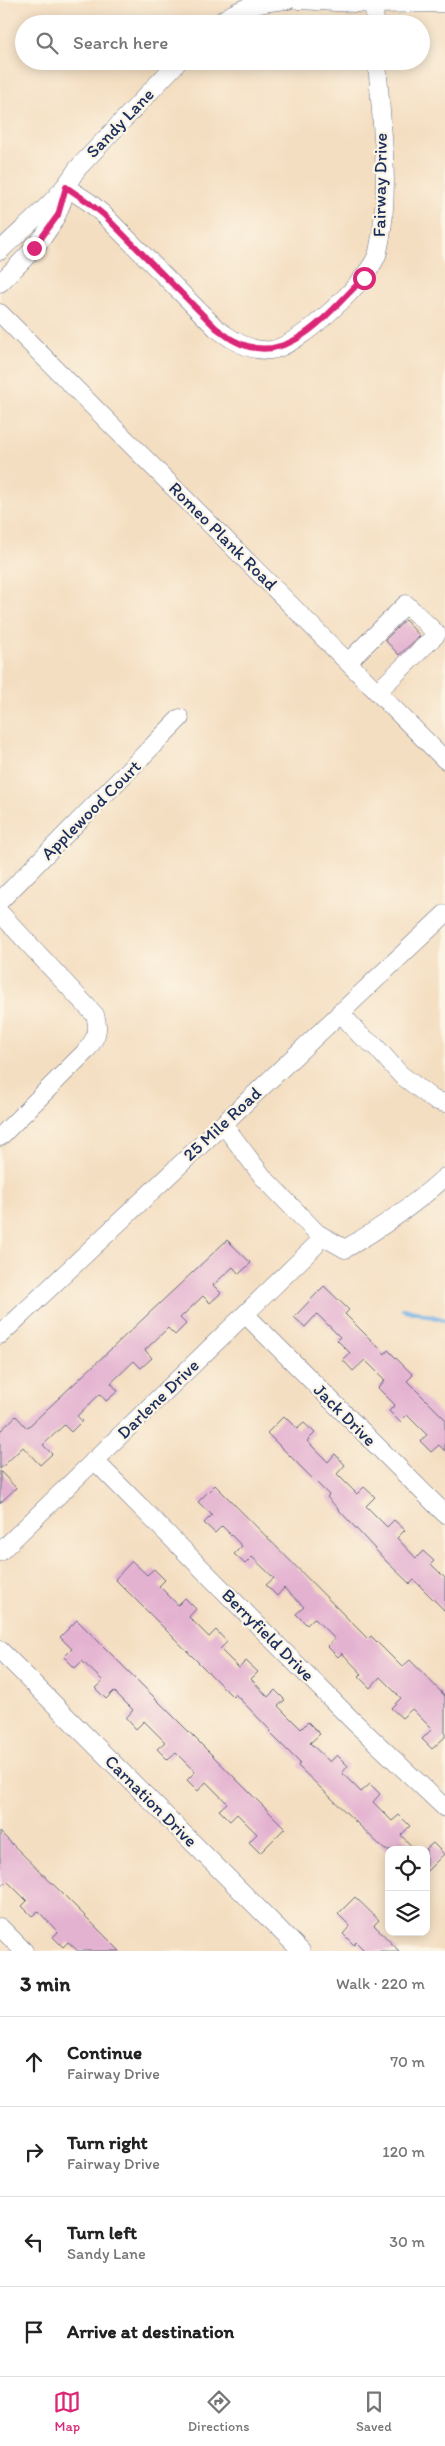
<!DOCTYPE html>
<meta charset="utf-8">
<style>
:root{--surface:#fff;--page:#f6f6f6;--text:#222;--muted:#767676;--line:#e0e0e0;--accent:#db2777}
body{margin:0;font-family:Itim,sans-serif;background:var(--page);color:var(--text)}
.controls{position:absolute;right:15px;bottom:15px;display:grid;overflow:hidden;border-radius:10px;box-shadow:0 2px 12px #0003}
.controls button{width:45px;height:45px;display:grid;place-items:center;padding:0;border:0;border-bottom:1px solid var(--line);background:var(--surface);color:var(--text);font:25px sans-serif}
.stop{position:absolute;width:15px;height:15px;margin:-11px;border:4px solid #db2777;border-radius:50%;background:#fff}
.stop.end{background:#db2777;border-color:#fff;box-shadow:0 1px 5px #0008}
.list{margin:0;padding:0;list-style:none}
h2{display:flex;justify-content:space-between;align-items:center;height:65px;margin:0;padding:0 20px;font-size:21px}
h2 small{font-size:16px;font-weight:400;color:var(--muted)}
.list li{display:grid;grid-template-columns:32px 1fr auto;gap:15px;align-items:center;box-sizing:border-box;height:90px;padding:0 20px;border-top:1px solid var(--line)}
.list b{display:block;font-size:19px;white-space:nowrap}
.list p{margin:0;font-size:16px;white-space:nowrap;color:var(--muted)}
.list em{font-size:16px;font-style:normal;color:var(--muted)}
.icon{flex:none;width:28px;height:28px;fill:none;stroke:currentColor;stroke-width:2;stroke-linecap:round;stroke-linejoin:round}
.map{position:relative;flex:none;width:445px;height:1951px;overflow:hidden}
.search{position:absolute;background:var(--surface);box-shadow:0 2px 12px #0003;left:15px;right:15px;top:15px;height:55px;display:flex;align-items:center;gap:12px;box-sizing:border-box;padding:0 18px;border-radius:28px;color:var(--muted);font-size:19px}
.sheet{height:425px;background:var(--surface)}
nav{display:flex;justify-content:space-around;align-items:center;box-sizing:border-box;height:70px;border-top:1px solid var(--line);background:var(--surface);font-size:14px;color:var(--muted)}
nav a{display:grid;justify-items:center;gap:2px}
nav .on{color:var(--accent)}
.map>svg:first-child{display:block}
</style>
<div class="map">
<svg width="445" height="1951" viewBox="0 0 445 1951">
<rect width="100%" height="100%" fill="#fcf5e5"/>
<filter id="ink" filterUnits="userSpaceOnUse"><feTurbulence type="fractalNoise" baseFrequency=".02" numOctaves="2"/><feDisplacementMap in="SourceGraphic" scale="10" xChannelSelector="R" yChannelSelector="G"/><feConvolveMatrix kernelMatrix="1 2 1 2 8 2 1 2 1" color-interpolation-filters="sRGB"/></filter>
<filter id="wash" filterUnits="userSpaceOnUse"><feTurbulence type="fractalNoise" baseFrequency=".0096" numOctaves="4" result="noise"/><feDisplacementMap in="SourceGraphic" scale="20" xChannelSelector="R" yChannelSelector="G"/><feGaussianBlur stdDeviation="1.12" result="paint"/><feColorMatrix in="noise" values="0 0 0 0 0 0 0 0 0 0 0 0 0 0 0 0 0 1.4 0 .05"/><feComposite in="paint" operator="in"/></filter>
<g filter="url(#wash)">
<rect width="100%" height="100%" fill="#f4dec1"/>
<g fill="none" stroke-linecap="round" stroke-linejoin="round">
<path stroke="#73b0e5" stroke-width="4.5" d="M403,1309L445,1320"/>
</g>
<g id="blocks">
<g fill="#e4b2d1">
<path d="M405,620L420,636L399,655L385,640Z"/>
<path d="M227,1240L251,1263L239,1274L233,1267L213,1285L221,1293L210,1303L203,1296L180,1318L186,1324L175,1335L168,1328L145,1350L152,1358L141,1368L134,1361L111,1383L118,1391L106,1401L100,1394L77,1416L82,1421L71,1432L64,1425L43,1445L52,1454L40,1465L23,1447L0,1469V1431L16,1416L27,1428Z"/>
<path d="M324,1286L349,1310L345,1314L385,1354L388,1350L413,1375L407,1381L445,1419V1451L439,1445L431,1452L420,1441L427,1435L407,1415L400,1422L389,1411L395,1405L378,1388L385,1380L365,1360L353,1371L343,1360L350,1353L337,1340L340,1337L317,1314L305,1327L294,1317Z"/>
<path d="M284,1416L297,1429L304,1423L315,1433L307,1441L328,1462L335,1454L345,1465L337,1474L357,1494L364,1487L375,1497L366,1506L387,1527L394,1520L405,1530L397,1538L416,1558L423,1551L434,1561L431,1564L445,1578V1611L414,1580L410,1584L386,1561L327,1497L329,1495L267,1433Z"/>
<path d="M0,1471L16,1488L0,1503Z"/>
<path d="M215,1485L368,1639L371,1636L402,1667L410,1660L445,1696V1737L432,1749L422,1739L432,1729L412,1709L402,1718L391,1708L401,1698L380,1677L370,1688L359,1677L362,1674L342,1653L338,1657L327,1646L335,1639L314,1618L307,1625L296,1614L304,1607L284,1588L277,1596L266,1585L274,1578L252,1557L245,1564L234,1554L242,1546L222,1526L215,1533L204,1523L212,1515L198,1502Z"/>
<path d="M132,1561L147,1575L154,1569L165,1580L159,1586L178,1605L185,1598L196,1609L189,1617L209,1637L216,1630L227,1642L220,1649L239,1668L246,1661L258,1672L251,1679L268,1697L275,1690L285,1700L278,1706L301,1729L308,1722L320,1734L310,1743L330,1762L337,1755L348,1766L342,1773L361,1792L370,1784L380,1794L373,1802L392,1821L399,1815L410,1826L401,1835L415,1850H385L298,1766L300,1763L270,1733L271,1731L235,1694L233,1697L115,1579Z"/>
<path d="M77,1620L285,1828L260,1853L249,1842L257,1834L237,1814L230,1821L219,1810L227,1803L206,1782L198,1791L187,1780L195,1772L176,1753L168,1760L157,1749L165,1742L144,1721L136,1729L126,1718L133,1710L114,1691L106,1699L95,1688L103,1681L82,1661L75,1668L64,1657L72,1649L60,1637Z"/>
<path d="M0,1832L64,1895L120,1951H78L68,1942L63,1947L53,1937L58,1932L38,1911L32,1916L22,1906L27,1901L7,1881L0,1888Z"/>
<path d="M433,1843L444,1854L426,1872V1849Z"/>
<path d="M355,1897L379,1920L374,1925L399,1951H365L356,1942L354,1945L343,1934L350,1926L338,1914Z"/>
</g>
</g>
</g>
<g filter="url(#ink)">
<use href="#blocks" fill-opacity="0" stroke="#676c81" stroke-width="1"/>
<g fill="none" stroke-linecap="round" stroke-linejoin="round">
<g stroke="#676c81" stroke-width="19">
<g id="minor">
<path d="M298,0L374,4L445,3"/>
<path d="M374,4L375,24"/>
<path d="M218,24C238,7 262,2 288,0"/>
<path d="M66,187L89,202L104,215L216,328C232,340 250,352 271,350C298,347 372,278 378,252C392,191 381,123 377,61"/>
<path d="M0,251C27,224 57,202 77,169L179,61"/>
<path d="M0,283C27,256 57,230 65,191"/>
<path d="M0,313L445,760"/>
<path d="M348,662L406,604L437,634L377,692"/>
<path d="M0,901L180,718"/>
<path d="M0,913L95,1015C100,1031 96,1038 86,1051L0,1137"/>
<path d="M340,1012L360,1035L376,1047L400,1074L434,1100L445,1103"/>
<path d="M223,1124L263,1177L317,1233L345,1249C381,1228 414,1205 445,1177"/>
<path d="M246,1315L445,1514"/>
<path d="M0,1335L445,914"/>
<path d="M94,1460L351,1719L445,1808"/>
<path d="M0,1552L315,1246"/>
<path d="M0,1650L301,1951"/>
<path d="M0,1927L24,1951"/>
</g>
</g>
<use href="#minor" stroke="#fff" stroke-width="18"/>
</g>
</g>
<g fill="none" stroke-linecap="round" stroke-linejoin="round" filter="url(#ink)">
<path stroke="#db2777" stroke-width="6" d="M34,248L58,215L66,187L88,202L104,215L216,328C222,332 228,338 235,341C288,370 330,310 364,278"/>
</g>
<g text-anchor="middle" stroke-width="4.5" stroke-linejoin="round" paint-order="stroke">
<g font-size="18" fill="#1b2f5e" stroke="#fcf5e5">
<text transform="translate(120 123) rotate(-46)" y="6">Sandy Lane</text>
<text transform="translate(380 185) rotate(-89)" y="6">Fairway Drive</text>
<text transform="translate(223 536) rotate(45)" y="6">Romeo Plank Road</text>
<text transform="translate(91 810) rotate(-45)" y="6">Applewood Court</text>
<text transform="translate(222 1124) rotate(-43)" y="6">25 Mile Road</text>
<text transform="translate(158 1399) rotate(-44)" y="6">Darlene Drive</text>
<text transform="translate(345 1415) rotate(45)" y="6">Jack Drive</text>
<text transform="translate(268 1635) rotate(45)" y="6">Berryfield Drive</text>
<text transform="translate(151 1801) rotate(45)" y="6">Carnation Drive</text>
</g>
</g>
</svg>
<div class="controls">
<button><svg class="icon" aria-label="locate" viewBox="0 0 24 24"><circle cx="12" cy="12" r="6"/><path d="M12 2v4M12 18v4M2 12h4M18 12h4"/></svg></button>
<button><svg class="icon" aria-label="layers" viewBox="0 0 24 24"><path d="M12 4l9 5-9 5-9-5zM3 14l9 5 9-5"/></svg></button>
</div>
<div class="stop" style="left:364px;top:278px"></div>
<div class="stop end" style="left:34px;top:248px"></div>
<div class="search"><svg class="icon" aria-label="search" viewBox="0 0 24 24"><circle cx="10" cy="10" r="6"/><path d="M15 15l6 6"/></svg>Search here</div>
</div>
<section class="sheet">
<h2>3 min<small>Walk · 220 m</small></h2>
<ul class="list">
<li><svg class="icon" aria-label="ahead" viewBox="0 0 24 24"><path d="M12 20V5M6 11l6-6 6 6"/></svg><div><b>Continue</b><p>Fairway Drive</p></div><em>70 m</em></li>
<li><svg class="icon" aria-label="right" viewBox="0 0 24 24"><path d="M7 20v-9h11M14 6l5 5-5 5"/></svg><div><b>Turn right</b><p>Fairway Drive</p></div><em>120 m</em></li>
<li><svg class="icon" aria-label="left" viewBox="0 0 24 24"><path d="M17 20v-9H6M10 6l-5 5 5 5"/></svg><div><b>Turn left</b><p>Sandy Lane</p></div><em>30 m</em></li>
<li><svg class="icon" aria-label="arrive" viewBox="0 0 24 24"><path d="M6 21V4h12l-3 4 3 4H6"/></svg><div><b>Arrive at destination</b></div></li>
</ul>
</section>
<nav>
<a class="on"><svg class="icon" aria-label="map" viewBox="0 0 24 24"><path d="M3 6l6-2 6 2 6-2v14l-6 2-6-2-6 2zM9 4v14M15 6v14"/></svg>Map</a>
<a><svg class="icon" aria-label="directions" viewBox="0 0 24 24"><path d="M12 3l9 9-9 9-9-9zM9 14v-3h6M13 9l2 2-2 2"/></svg>Directions</a>
<a><svg class="icon" aria-label="saved" viewBox="0 0 24 24"><path d="M7 4h10v16l-5-4-5 4z"/></svg>Saved</a>
</nav>
